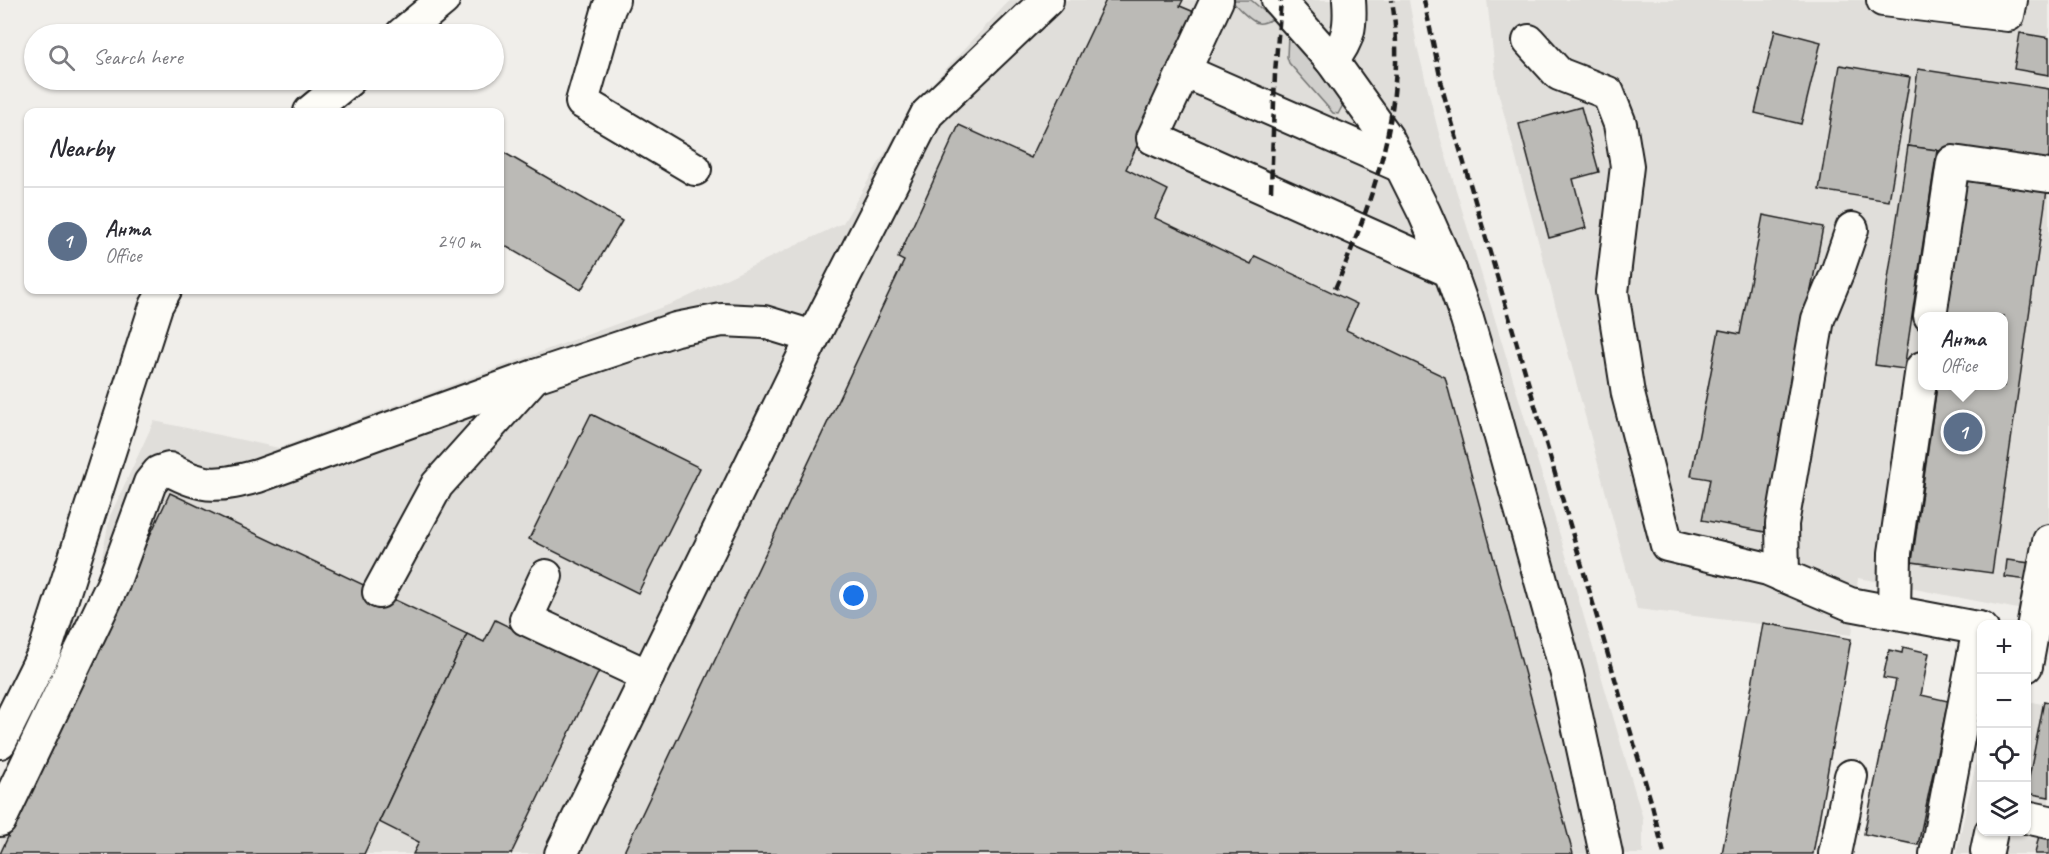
<!DOCTYPE html>
<meta charset="utf-8">
<style>
:root{--surface:#fff;--page:#f2f2f3;--text:#2b2b33;--muted:#7c7c81;--line:#e1e1e2;--accent:#7c3aed}
body{margin:0;font-family:Caveat,sans-serif;background:var(--page);color:var(--text)}
.controls{position:absolute;right:18px;bottom:18px;display:grid;overflow:hidden;border-radius:12px;box-shadow:0 2px 4px #0004}
.controls button{width:54px;height:54px;display:grid;place-items:center;padding:0;border:0;border-bottom:2px solid var(--line);background:var(--surface);color:var(--text);font:30px sans-serif}
.you{position:absolute;left:854px;top:596px;width:21px;height:21px;margin:-15px;border:4px solid #fff;border-radius:50%;background:#1a73e8;box-shadow:0 0 0 9px #1a73e833}
.badge{display:grid;place-items:center;width:39px;height:39px;border-radius:50%;background:var(--accent);color:#fff;font-size:20px;font-weight:700}
.pin{position:absolute;translate:-50% -50%;border:3px solid #fff;box-shadow:0 2px 6px #0006}
.popup{position:absolute;left:1918px;top:312px;width:90px;height:78px;box-sizing:border-box;display:grid;place-content:center;border-radius:12px;background:var(--surface);filter:drop-shadow(0 2px 4px #0005);font-size:20px;white-space:nowrap;color:var(--muted)}
.popup b{font-size:22px;color:var(--text)}
.popup::after{content:'';position:absolute;left:50%;top:100%;margin-left:-12px;border:12px solid transparent;border-top-color:var(--surface)}
.list{margin:0;padding:0;list-style:none}
h2{display:flex;justify-content:space-between;align-items:center;height:78px;margin:0;padding:0 24px;font-size:26px}
h2 small{font-size:20px;font-weight:400;color:var(--muted)}
.list li{display:grid;grid-template-columns:39px 1fr auto;gap:18px;align-items:center;box-sizing:border-box;height:108px;padding:0 24px;border-top:2px solid var(--line)}
.list b{display:block;font-size:22px;white-space:nowrap}
.list p{margin:0;font-size:20px;white-space:nowrap;color:var(--muted)}
.list em{font-size:20px;font-style:normal;color:var(--muted)}
.icon{flex:none;width:33px;height:33px;fill:none;stroke:currentColor;stroke-width:2;stroke-linecap:round;stroke-linejoin:round}
.map{position:relative;flex:none;width:2049px;height:854px;overflow:hidden}
.search{position:absolute;background:var(--surface);box-shadow:0 2px 4px #0004;left:24px;top:24px;width:480px;height:66px;display:flex;align-items:center;gap:15px;box-sizing:border-box;padding:0 21px;border-radius:33px;color:var(--muted);font-size:22px}
.panel{position:absolute;background:var(--surface);box-shadow:0 2px 4px #0004;left:24px;top:108px;width:480px;height:186px;border-radius:12px}
.map>svg:first-child{display:block}
</style>
<div class="map">
<svg width="2049" height="854" viewBox="0 0 2049 854">
<rect width="100%" height="100%" fill="#f0eeea"/>
<filter id="ink" filterUnits="userSpaceOnUse"><feTurbulence type="fractalNoise" baseFrequency=".0167" numOctaves="2"/><feDisplacementMap in="SourceGraphic" scale="12" xChannelSelector="R" yChannelSelector="G"/><feConvolveMatrix kernelMatrix="1 2 1 2 8 2 1 2 1" color-interpolation-filters="sRGB"/></filter>
<g filter="url(#ink)">
<g fill="#e0deda" fill-rule="evenodd">
<path d="M1010,0H1409L1417,46L1438,130L1565,552L1643,819V854H0V805L59,682L99,571L110,516L154,421L279,448L679,301L843,223L915,102Z"/>
<path d="M1487,0H2049V615L1858,578L1852,635L1637,609L1497,88ZM1922,316H2004V386H1922Z"/>
<path d="M2027,701L2042,704L2044,701L2049,702V854H1956L1981,741L1982,832H2026Z"/>
</g>
<g fill="#d0cfcc" stroke="#767674" stroke-width="1.5">
<path d="M1232,0H1251L1273,19C1268,21 1263,24 1258,23C1252,22 1235,6 1232,0Z"/>
<path d="M1288,35L1345,101L1338,114L1333,113L1289,63L1287,57Z"/>
</g>
<g fill="#bbbab6" stroke="#1c1c1c" stroke-width="1.5">
<path d="M1106,0H1183L1180,6L1199,14L1126,169L1168,190L1155,218L1251,264L1255,256L1357,304L1346,330L1445,377L1573,854H623L904,261L898,258L959,125L1031,158Z"/>
<path d="M1775,30L1821,42L1801,124L1755,113Z"/>
<path d="M2020,33L2049,38V75L2014,69Z"/>
<path d="M1840,65L1910,77L1889,201L1819,190Z"/>
<path d="M1918,69L2049,89V168L1908,146Z"/>
<path d="M1581,107L1599,172L1573,179L1586,228L1549,238L1519,124Z"/>
<path d="M1908,146L1937,150L1904,369L1875,365Z"/>
<path d="M503,152L622,221L581,290L500,243V158Z"/>
<path d="M1968,172L2048,183L1992,573L1912,562L1937,386H2004V316H1947Z"/>
<path d="M1763,215L1823,227L1765,532L1702,520L1710,479L1691,476L1719,330L1740,334Z"/>
<path d="M591,414L700,468L638,593L529,539Z"/>
<path d="M170,493L467,634L364,854H0Z"/>
<path d="M2007,560L2030,563L2028,580L2005,577Z"/>
<path d="M495,620L599,671L511,854H413L419,842L379,822L467,634L484,642Z"/>
<path d="M1763,623L1851,639L1813,854H1722Z"/>
<path d="M1903,647L1929,653L1921,695L1948,701L1918,845L1864,834L1896,680L1883,678L1889,650L1902,653Z"/>
<path d="M2044,701L2049,702V797L2026,793Z"/>
<path d="M2039,835L2049,837V854H2035Z"/>
</g>
<g fill="none" stroke-linecap="round" stroke-linejoin="round">
<g stroke="#1c1c1c" stroke-width="36">
<g id="minor">
<path d="M613,0L609,8L582,102L695,169"/>
<path d="M1217,0L1153,138L1450,271"/>
<path d="M1278,0L1332,61L1387,138L1424,212L1450,271L1467,319L1485,380L1567,674L1606,854"/>
<path d="M1883,0L2008,15L2011,0"/>
<path d="M402,34L443,0"/>
<path d="M1529,41L1559,74L1608,93L1620,124L1627,166L1612,292L1628,394L1667,545L1768,569L1850,604L1982,629"/>
<path d="M1332,61C1349,40 1351,26 1349,0"/>
<path d="M1184,71L1403,167"/>
<path d="M310,112L349,80"/>
<path d="M1930,316L1953,162L2049,176"/>
<path d="M546,576L526,619L648,676"/>
<path d="M1783,576L1782,524L1818,319L1837,273L1852,229"/>
<path d="M379,592L437,485L532,379"/>
<path d="M1894,612L1895,553L1922,368"/>
<path d="M2026,666L2049,541"/>
<path d="M0,742L45,651L156,306L165,290"/>
<path d="M2026,817L2049,822"/>
<path d="M0,820L113,584L150,483L159,472L169,469C204,489 221,486 258,476L535,376L676,329L722,320L764,322L813,337"/>
<path d="M1987,851L1991,832"/>
<path d="M561,854L813,337L927,114L1047,0"/>
<path d="M1835,854L1851,776"/>
<path d="M1936,854L1979,628"/>
</g>
</g>
<use href="#minor" stroke="#fdfcf7" stroke-width="32"/>
<g stroke="#1c1c1c" stroke-width="4.5" stroke-dasharray="9 4.5" stroke-linecap="butt">
<path d="M1424,0L1444,95L1652,805L1664,854"/>
<path d="M1271,191L1275,73L1281,0"/>
<path d="M1335,289C1375,195 1408,103 1392,0"/>
</g>
</g>
</g>
</svg>
<div class="controls">
<button>+</button>
<button>−</button>
<button><svg class="icon" aria-label="locate" viewBox="0 0 24 24"><circle cx="12" cy="12" r="6"/><path d="M12 2v4M12 18v4M2 12h4M18 12h4"/></svg></button>
<button><svg class="icon" aria-label="layers" viewBox="0 0 24 24"><path d="M12 4l9 5-9 5-9-5zM3 14l9 5 9-5"/></svg></button>
</div>
<div class="you"></div>
<div class="pin badge" style="left:1963px;top:432px;background:#5c6f8a">1</div>
<div class="popup"><b>Анта</b>Office</div>
<div class="search"><svg class="icon" aria-label="search" viewBox="0 0 24 24"><circle cx="10" cy="10" r="6"/><path d="M15 15l6 6"/></svg>Search here</div>
<section class="panel">
<h2>Nearby<small></small></h2>
<ul class="list">
<li><span class="badge" style="background:#5c6f8a">1</span><div><b>Анта</b><p>Office</p></div><em>240 m</em></li>
</ul>
</section>
</div>
